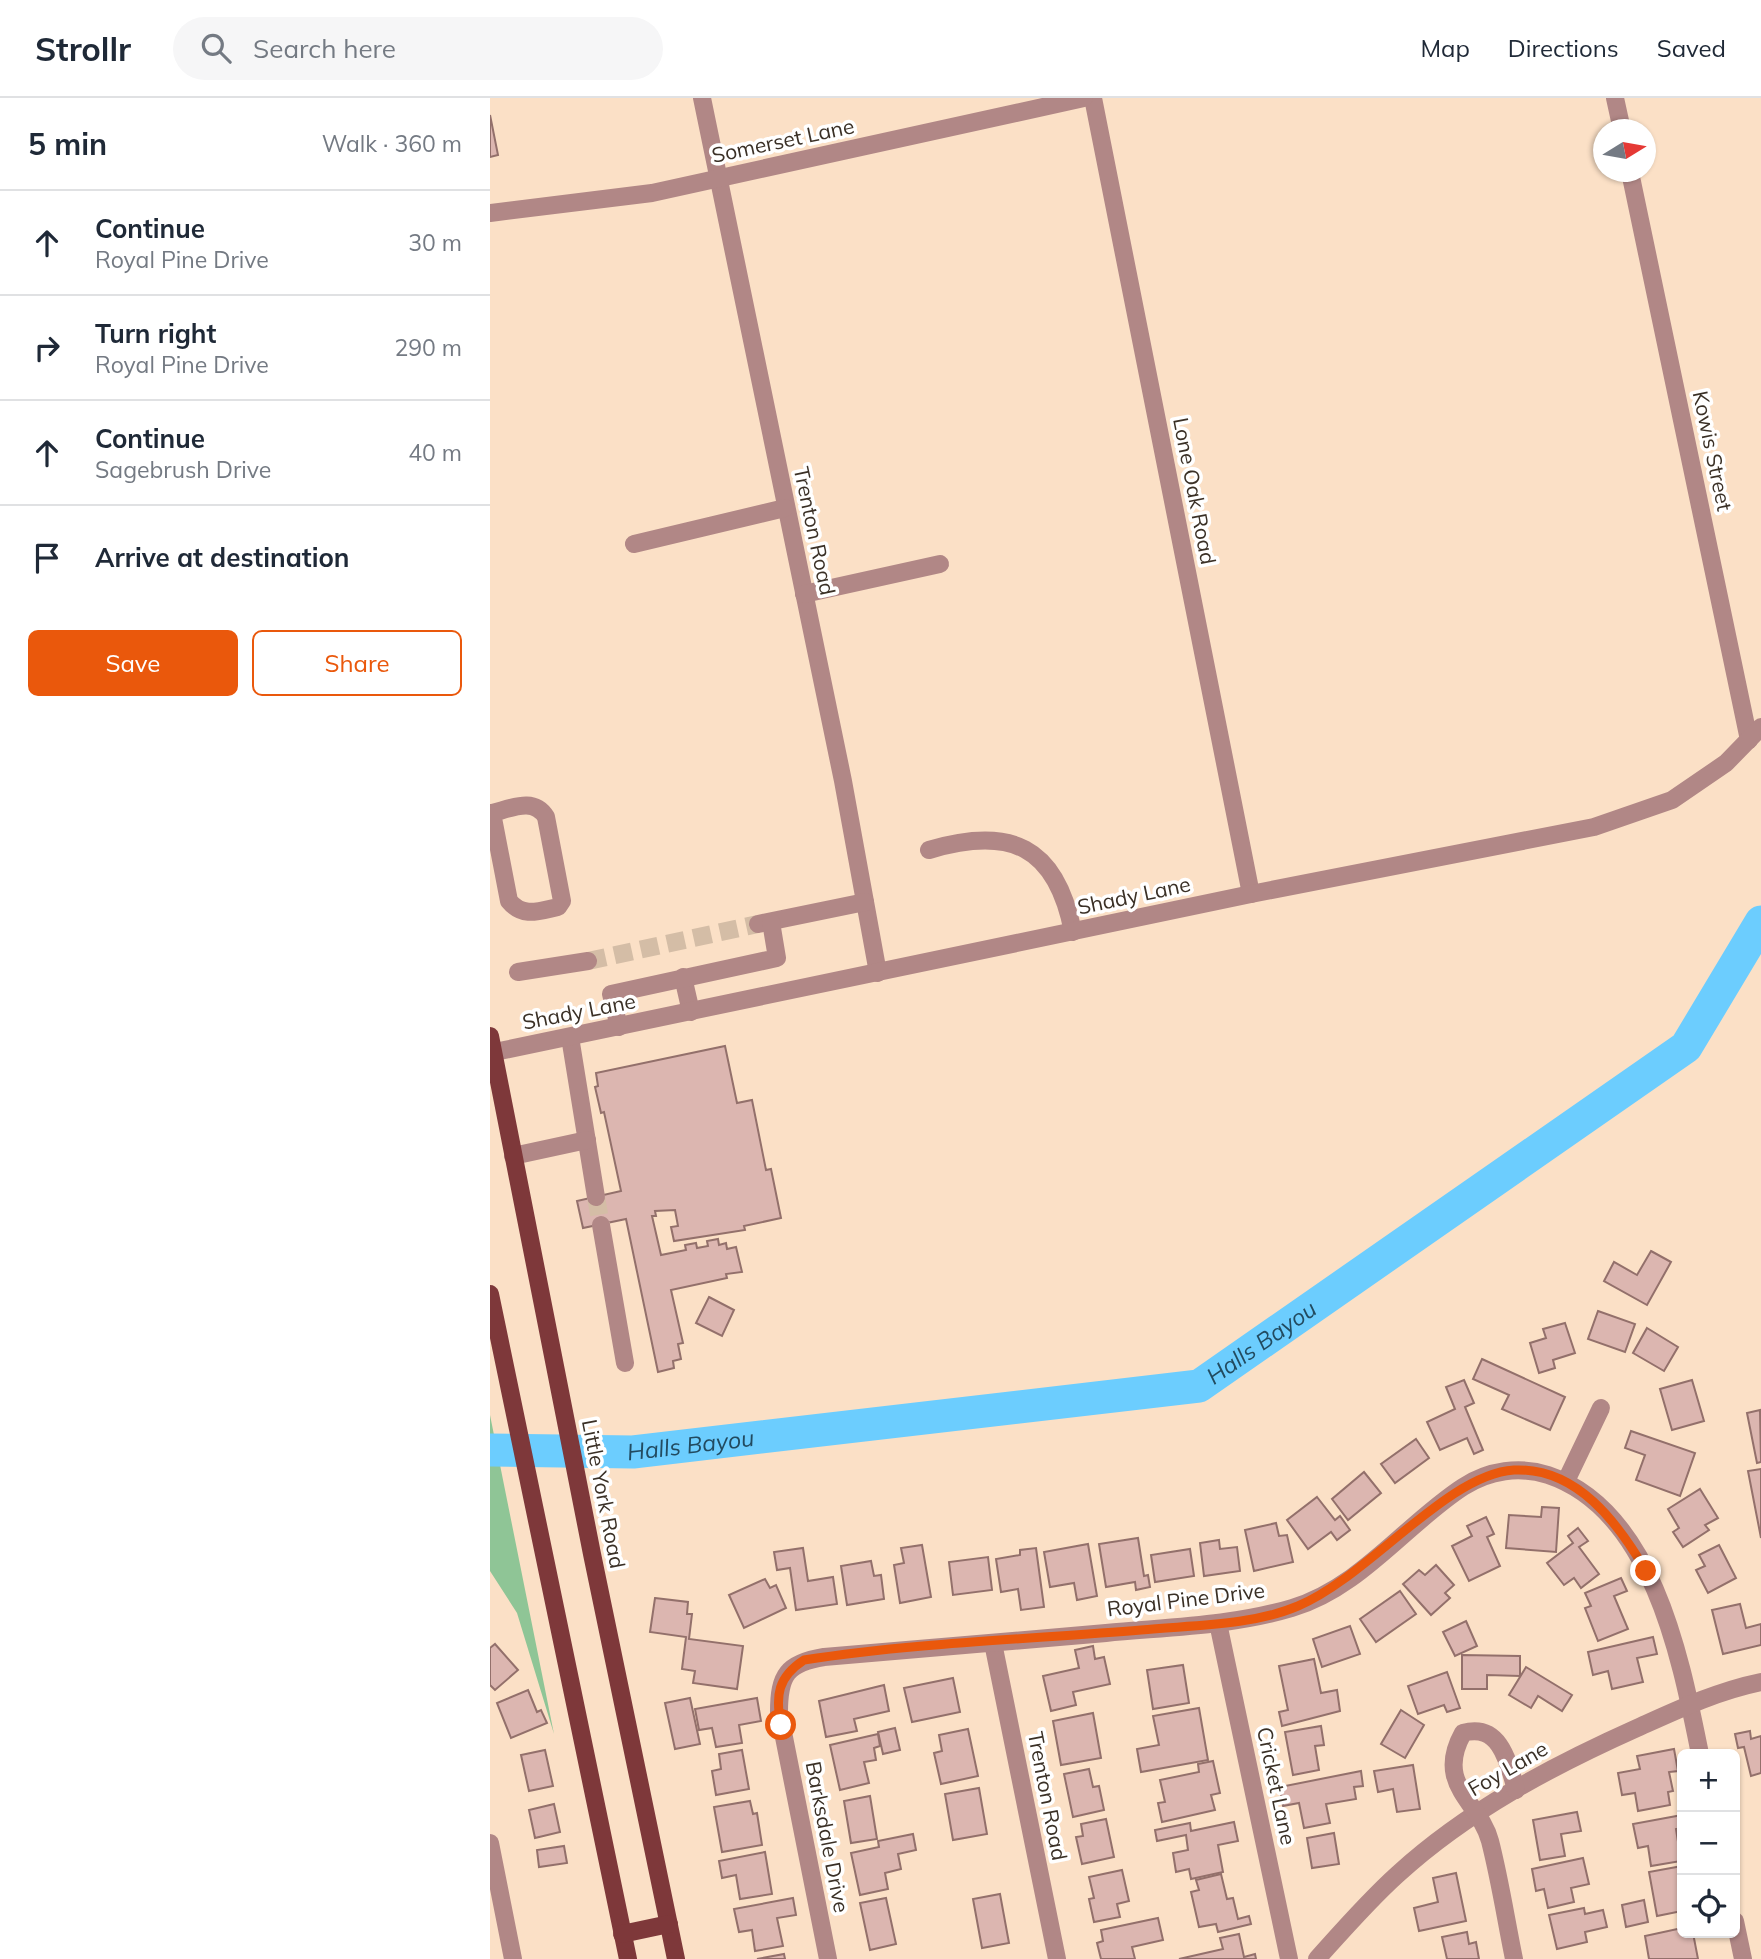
<!DOCTYPE html>
<meta charset="utf-8">
<style>
:root{--surface:#fff;--page:#f6f6f7;--text:#1f2937;--muted:#747a83;--line:#e0e1e3;--accent:#ea580c}
body{margin:0;font-family:Mulish,sans-serif;background:var(--page);color:var(--text)}
.controls{position:absolute;right:21px;bottom:21px;display:grid;overflow:hidden;border-radius:10px;box-shadow:0 2px 5px #0004}
.controls button{width:63px;height:63px;display:grid;place-items:center;padding:0;border:0;border-bottom:2px solid var(--line);background:var(--surface);color:var(--text);font:35px sans-serif}
.compass{position:absolute;left:1103px;top:21px;width:63px;height:63px;border-radius:50%;background:var(--surface);box-shadow:0 2px 5px #0004;rotate:79deg}
.stop{position:absolute;width:21px;height:21px;margin:-16px;border:5px solid #ea580c;border-radius:50%;background:#fff}
.stop.end{background:#ea580c;border-color:#fff;box-shadow:0 2px 7px #0008}
.list{margin:0;padding:0;list-style:none}
h2{display:flex;justify-content:space-between;align-items:center;height:91px;margin:0;padding:0 28px;font-size:30px}
h2 small{font-size:23px;font-weight:400;color:var(--muted)}
.list li{display:grid;grid-template-columns:46px 1fr auto;gap:21px;align-items:center;box-sizing:border-box;height:105px;padding:0 28px;border-top:2px solid var(--line)}
.list b{display:block;font-size:26px;white-space:nowrap}
.list p{margin:0;font-size:23px;white-space:nowrap;color:var(--muted)}
.list em{font-size:23px;font-style:normal;color:var(--muted)}
.actions{display:flex;gap:14px;padding:21px 28px}
.actions a{flex:1;padding:16px 0;border:2px solid var(--accent);border-radius:10px;text-align:center;font-size:24px;color:var(--accent)}
.actions .main{background:var(--accent);color:#fff}
.icon{flex:none;width:38px;height:38px;fill:none;stroke:currentColor;stroke-width:2;stroke-linecap:round;stroke-linejoin:round}
.map{position:relative;flex:none;width:1271px;height:1861px;overflow:hidden}
header{display:flex;align-items:center;gap:42px;box-sizing:border-box;height:98px;padding:0 35px;background:var(--surface);border-bottom:2px solid var(--line)}
header strong{font-size:33px}
nav{display:flex;gap:38px;margin-inline-start:auto;font-size:24px}
.search{width:490px;height:63px;background:var(--page);display:flex;align-items:center;gap:18px;box-sizing:border-box;padding:0 24px;border-radius:38px;color:var(--muted);font-size:26px}
main{display:flex}
aside{flex:1;background:var(--surface)}
.map>svg:first-child{display:block}
</style>
<header>
<strong>Strollr</strong>
<div class="search"><svg class="icon" aria-label="search" viewBox="0 0 24 24"><circle cx="10" cy="10" r="6"/><path d="M15 15l6 6"/></svg>Search here</div>
<nav><a>Map</a><a>Directions</a><a>Saved</a></nav>
</header>
<main>
<aside>
<h2>5 min<small>Walk · 360 m</small></h2>
<ul class="list">
<li><svg class="icon" aria-label="ahead" viewBox="0 0 24 24"><path d="M12 20V5M6 11l6-6 6 6"/></svg><div><b>Continue</b><p>Royal Pine Drive</p></div><em>30 m</em></li>
<li><svg class="icon" aria-label="right" viewBox="0 0 24 24"><path d="M7 20v-9h11M14 6l5 5-5 5"/></svg><div><b>Turn right</b><p>Royal Pine Drive</p></div><em>290 m</em></li>
<li><svg class="icon" aria-label="ahead" viewBox="0 0 24 24"><path d="M12 20V5M6 11l6-6 6 6"/></svg><div><b>Continue</b><p>Sagebrush Drive</p></div><em>40 m</em></li>
<li><svg class="icon" aria-label="arrive" viewBox="0 0 24 24"><path d="M6 21V4h12l-3 4 3 4H6"/></svg><div><b>Arrive at destination</b></div></li>
</ul>
<div class="actions"><a class="main">Save</a><a>Share</a></div>
</aside>
<div class="map">
<svg width="1271" height="1861" viewBox="0 0 1271 1861">
<rect width="100%" height="100%" fill="#fbe0c6"/>
<path fill="#8fc596" d="M0,1317L64,1636L27,1515L0,1473Z"/>
<g fill="none" stroke-linecap="round" stroke-linejoin="round">
<path stroke="#6ccdfe" stroke-width="33" id="s1" d="M0,1352L143,1354L709,1288L1196,949L1271,824"/>
</g>
<g fill="#dcb6b0" stroke="#93706b" stroke-width="2">
<path d="M0,17L8,57L0,59Z"/>
<path d="M235,948L247,1005L262,1002L276,1072L281,1071L291,1120L254,1128L255,1132L184,1143L181,1129L188,1128L185,1112L165,1113L166,1118H162L171,1157L196,1152L195,1147L206,1145L207,1150L218,1148L217,1143L228,1141L229,1147L236,1145L237,1151L246,1149L252,1174L236,1176L237,1180L181,1192L193,1245L188,1246L191,1261L183,1263L184,1270L168,1274L136,1121L93,1130L87,1103L131,1093L114,1014L111,1015L105,989L108,988L106,975Z"/>
<path d="M1161,1153L1181,1164L1157,1207L1114,1183L1124,1164L1147,1177Z"/>
<path d="M219,1199L244,1212L232,1238L206,1225Z"/>
<path d="M1108,1213L1145,1226L1135,1254L1098,1241Z"/>
<path d="M1075,1225L1085,1255L1063,1262L1065,1270L1049,1275L1040,1245L1056,1240L1053,1231Z"/>
<path d="M1157,1230L1188,1249L1174,1273L1143,1255Z"/>
<path d="M992,1261L1075,1299L1060,1332L1012,1311L1019,1297L983,1281Z"/>
<path d="M974,1282L984,1305L975,1309L993,1352L984,1356L977,1340L950,1352L937,1324L965,1311L956,1289Z"/>
<path d="M1202,1282L1214,1323L1182,1332L1170,1291Z"/>
<path d="M1270,1312L1271,1364L1267,1365L1257,1315Z"/>
<path d="M1141,1333L1205,1355L1190,1398L1146,1382L1155,1357L1135,1350Z"/>
<path d="M926,1341L939,1360L905,1385L891,1366Z"/>
<path d="M1271,1371V1440L1258,1373Z"/>
<path d="M874,1374L891,1395L858,1422L842,1401Z"/>
<path d="M1210,1391L1228,1420L1215,1427L1219,1432L1193,1449L1183,1434L1189,1430L1178,1411Z"/>
<path d="M827,1399L845,1422L850,1418L860,1432L847,1442L841,1434L818,1451L797,1422Z"/>
<path d="M1052,1409L1069,1410L1066,1454L1016,1450L1019,1417L1051,1419Z"/>
<path d="M996,1419L1004,1436L997,1439L1010,1468L979,1483L962,1448L982,1438L977,1428Z"/>
<path d="M786,1425L789,1438L797,1437L803,1464L764,1473L755,1432Z"/>
<path d="M1088,1430L1098,1443L1089,1449L1109,1476L1091,1490L1084,1480L1074,1487L1057,1465L1083,1445L1078,1438Z"/>
<path d="M648,1440L654,1478L658,1477L660,1489L646,1492L645,1484L616,1489L609,1446Z"/>
<path d="M729,1442L730,1451L747,1449L750,1473L714,1478L710,1445Z"/>
<path d="M598,1446L607,1498L587,1502L584,1485L560,1489L554,1454Z"/>
<path d="M432,1447L441,1499L410,1505L404,1467L414,1465L411,1450Z"/>
<path d="M1229,1447L1246,1480L1218,1495L1206,1472L1215,1468L1209,1457Z"/>
<path d="M313,1450L318,1483L343,1479L347,1506L306,1512L300,1470L287,1472L284,1454Z"/>
<path d="M546,1450L554,1509L531,1512L528,1491L511,1494L506,1461L530,1457V1452Z"/>
<path d="M700,1451L704,1478L665,1484L661,1457Z"/>
<path d="M498,1459L502,1492L463,1497L459,1464Z"/>
<path d="M381,1463L384,1478L391,1477L394,1501L357,1507L351,1468Z"/>
<path d="M946,1467L964,1487L955,1495L960,1500L941,1517L913,1486L929,1472L935,1477Z"/>
<path d="M1131,1480L1137,1493L1124,1498L1138,1531L1108,1543L1095,1510L1101,1508L1095,1495Z"/>
<path d="M275,1481L280,1490L286,1487L296,1510L254,1530L239,1497Z"/>
<path d="M910,1493L926,1516L886,1544L870,1521Z"/>
<path d="M165,1500L198,1504L197,1516H202L199,1541L253,1548L247,1591L203,1585L205,1573L192,1571L196,1539L160,1534Z"/>
<path d="M1250,1506L1256,1530L1271,1526V1547L1233,1556L1222,1512Z"/>
<path d="M976,1523L987,1548L965,1558L953,1534Z"/>
<path d="M860,1528L870,1556L832,1569L823,1541Z"/>
<path d="M1163,1539L1167,1556L1147,1560L1153,1584L1122,1591L1118,1573L1103,1577L1098,1554Z"/>
<path d="M5,1546L28,1572L5,1592L0,1587V1550Z"/>
<path d="M603,1548L605,1561L614,1559L620,1586L583,1594L586,1607L561,1613L553,1578L589,1570L585,1552Z"/>
<path d="M972,1557L1030,1558V1578L997,1577V1591H972Z"/>
<path d="M824,1561L831,1595L847,1592L850,1613L792,1628L789,1614L798,1612L789,1568Z"/>
<path d="M693,1567L699,1605L663,1611L657,1572Z"/>
<path d="M1036,1569L1082,1597L1072,1613L1048,1598L1041,1610L1019,1597Z"/>
<path d="M957,1574L970,1610L957,1614L954,1607L928,1616L918,1588Z"/>
<path d="M463,1580L470,1614L422,1624L414,1590Z"/>
<path d="M394,1587L399,1613L364,1621L367,1633L336,1639L329,1603Z"/>
<path d="M38,1592L47,1614L51,1612L57,1625L21,1640L7,1605Z"/>
<path d="M200,1600L210,1646L185,1651L175,1605Z"/>
<path d="M267,1600L271,1623L249,1627L252,1645L226,1649L222,1630L209,1632L205,1611Z"/>
<path d="M709,1610L718,1662L651,1674L647,1651L669,1647L663,1618Z"/>
<path d="M911,1612L934,1627L915,1660L891,1646Z"/>
<path d="M603,1615L611,1660L571,1667L563,1623Z"/>
<path d="M831,1628L834,1647L825,1648L829,1672L803,1677L795,1634Z"/>
<path d="M405,1630L410,1652L393,1656L388,1634Z"/>
<path d="M478,1631L488,1678L451,1686L444,1655L452,1653L449,1637Z"/>
<path d="M1260,1633L1261,1641L1271,1638V1675L1261,1678L1254,1649L1248,1650L1245,1636Z"/>
<path d="M388,1636L390,1648L384,1650L386,1662L374,1664L379,1685L350,1692L340,1647Z"/>
<path d="M1184,1651L1188,1673L1179,1674L1183,1693L1178,1694L1180,1707L1148,1713L1145,1695L1132,1697L1128,1675L1150,1671L1147,1658Z"/>
<path d="M55,1652L63,1688L39,1693L31,1657Z"/>
<path d="M252,1652L259,1691L226,1697L222,1673L231,1671L229,1656Z"/>
<path d="M723,1663L730,1695L721,1697L725,1712L672,1724L668,1705L675,1704L670,1682L709,1674L708,1666Z"/>
<path d="M923,1667L930,1711L907,1714L903,1691L888,1694L884,1673Z"/>
<path d="M599,1671L603,1689L609,1688L614,1712L583,1719L574,1676Z"/>
<path d="M871,1673L873,1688L864,1689L866,1701L836,1706L840,1725L814,1730L809,1705L793,1708L790,1689Z"/>
<path d="M489,1690L497,1736L463,1742L455,1696Z"/>
<path d="M380,1698L387,1741L361,1745L354,1703Z"/>
<path d="M260,1703L263,1716L267,1715L272,1747L232,1754L224,1709Z"/>
<path d="M64,1706L70,1734L45,1740L39,1712Z"/>
<path d="M1087,1714L1091,1733L1071,1736L1075,1758L1050,1762L1043,1722Z"/>
<path d="M1192,1717V1730L1186,1731L1191,1763L1161,1768L1158,1748L1148,1750L1143,1726Z"/>
<path d="M616,1721L624,1759L592,1766L586,1739L593,1738L591,1726Z"/>
<path d="M744,1724L748,1743L728,1747L733,1774L701,1781L699,1771L686,1774L683,1755L698,1752L696,1737L667,1743L665,1732L700,1725L701,1733Z"/>
<path d="M844,1735L849,1766L822,1770L817,1740Z"/>
<path d="M423,1736L426,1752L408,1756L411,1771L395,1775L398,1791L370,1797L361,1755L389,1749L388,1743Z"/>
<path d="M74,1748L77,1765L49,1769L47,1752Z"/>
<path d="M275,1754L282,1796L250,1801L246,1777L232,1780L229,1763Z"/>
<path d="M1093,1760L1099,1786L1081,1790L1084,1804L1058,1810L1054,1791L1046,1793L1042,1771Z"/>
<path d="M1192,1768V1813L1167,1818L1159,1774Z"/>
<path d="M632,1772L639,1803L627,1806L630,1819L604,1824L599,1801L604,1800L599,1779Z"/>
<path d="M966,1775L976,1823L929,1833L924,1810L948,1804L943,1780Z"/>
<path d="M731,1776L737,1801L743,1800L748,1821L759,1818L761,1826L728,1834L726,1826L709,1829L701,1794L709,1792L706,1782Z"/>
<path d="M510,1796L519,1845L492,1850L483,1801Z"/>
<path d="M303,1800L306,1817L287,1820L293,1848L265,1853L262,1832L249,1834L244,1811Z"/>
<path d="M396,1800L406,1846L380,1852L370,1805Z"/>
<path d="M1154,1802L1158,1824L1136,1829L1132,1807Z"/>
<path d="M1094,1810L1095,1816L1113,1812L1117,1829L1095,1834L1097,1844L1067,1851L1059,1817Z"/>
<path d="M668,1820L673,1842L642,1849L645,1861H611L607,1845L613,1843L611,1832Z"/>
<path d="M1192,1830V1835H1203L1208,1861H1159L1155,1838Z"/>
<path d="M977,1834L979,1846L986,1844L989,1861H957L952,1839Z"/>
<path d="M749,1836L754,1859L765,1856L766,1861H689L733,1851L730,1840Z"/>
<path d="M294,1856L295,1861H267Z"/>
</g>
<g fill="none" stroke-linecap="round" stroke-linejoin="round">
<g stroke="#d4bda6" stroke-width="18" stroke-dasharray="18 9" stroke-linecap="butt">
<path d="M98,863L268,826"/>
<path d="M106,1099L111,1127"/>
</g>
<g stroke="#b18786" stroke-width="18">
<path d="M212,0L353,683L388,875"/>
<path d="M603,0L761,796"/>
<path d="M1125,0L1132,32"/>
<path d="M1140,74L1259,642"/>
<path d="M0,115L162,95L594,0"/>
<path d="M144,446L295,410"/>
<path d="M314,496L450,466"/>
<path d="M0,715H2C22,710 44,699 56,719L72,803L68,809C49,813 33,820 19,803L2,715"/>
<path d="M439,752C520,728 566,747 583,834"/>
<path d="M268,826L375,804"/>
<path d="M28,874L98,863"/>
<path d="M193,879L201,914"/>
<path d="M129,929L121,896L287,860L281,824"/>
<path d="M80,939L106,1099"/>
<path d="M0,955L761,796L1104,729L1182,702L1236,665L1271,629"/>
<path d="M23,1058L97,1042"/>
<path d="M111,1127L135,1265"/>
<path d="M1076,1383L1111,1310"/>
<path d="M728,1525L799,1861"/>
<path d="M503,1545L567,1861"/>
<path d="M0,1745L23,1861"/>
<path d="M1245,1823L1253,1861"/>
<path d="M338,1861L289,1614C289,1577 297,1565 334,1559C428,1551 522,1543 616,1535C678,1529 742,1528 802,1510C870,1490 916,1426 973,1389C999,1372 1030,1368 1058,1377C1163,1412 1191,1562 1210,1656"/>
<path d="M827,1861C853,1832 879,1802 908,1776C977,1713 1062,1668 1147,1630C1187,1612 1227,1593 1271,1584"/>
<path d="M1024,1861C1016,1822 1010,1782 1000,1743C990,1704 944,1687 973,1635C1010,1625 1018,1663 1026,1692"/>
</g>
<g stroke="#7e383a" stroke-width="18">
<path d="M0,938L102,1456L186,1861"/>
<path d="M0,1196L138,1861"/>
<path d="M132,1836L179,1826"/>
</g>
</g>
<g fill="none" stroke-linecap="round" stroke-linejoin="round">
<path stroke="#ea580c" stroke-width="9" d="M291,1627C285,1597 288,1579 314,1562C423,1545 541,1541 651,1532C702,1527 761,1528 808,1508C878,1479 957,1376 1024,1372C1087,1369 1128,1425 1156,1473"/>
</g>
<g text-anchor="middle" stroke-width="7" stroke-linejoin="round" paint-order="stroke">
<g font-size="21" fill="#3a3026" stroke="#fff">
<text transform="translate(293 43) rotate(-12)" y="7">Somerset Lane</text>
<text transform="translate(1222 353) rotate(78)" y="7">Kowis Street</text>
<text transform="translate(704 393) rotate(79)" y="7">Lone Oak Road</text>
<text transform="translate(324 433) rotate(78)" y="7">Trenton Road</text>
<text transform="translate(644 798) rotate(-12)" y="7">Shady Lane</text>
<text transform="translate(89 914) rotate(-11)" y="7">Shady Lane</text>
<text transform="translate(113 1396) rotate(79)" y="7">Little York Road</text>
<text transform="translate(696 1502) rotate(-7)" y="7">Royal Pine Drive</text>
<text transform="translate(1018 1671) rotate(-30)" y="7">Foy Lane</text>
<text transform="translate(786 1688) rotate(78)" y="7">Cricket Lane</text>
<text transform="translate(557 1698) rotate(79)" y="7">Trenton Road</text>
<text transform="translate(337 1739) rotate(79)" y="7">Barksdale Drive</text>
</g>
<g font-size="23" font-style="italic" fill="#224b60" stroke="#fff">
<text dy="8" stroke="none"><textPath href="#s1" startOffset="789">Halls Bayou</textPath></text>
<text dy="8" stroke="none"><textPath href="#s1" startOffset="201">Halls Bayou</textPath></text>
</g>
</g>
</svg>
<div class="controls">
<button>+</button>
<button>−</button>
<button><svg class="icon" aria-label="locate" viewBox="0 0 24 24"><circle cx="12" cy="12" r="6"/><path d="M12 2v4M12 18v4M2 12h4M18 12h4"/></svg></button>
</div>
<svg class="compass" viewBox="-18 -18 36 36"><path d="M0-13l5 13h-10z" fill="#e53935"/><path d="M0 13l5-13h-10z" fill="#747a83"/></svg>
<div class="stop" style="left:291px;top:1627px"></div>
<div class="stop end" style="left:1156px;top:1473px"></div>
</div>
</main>
